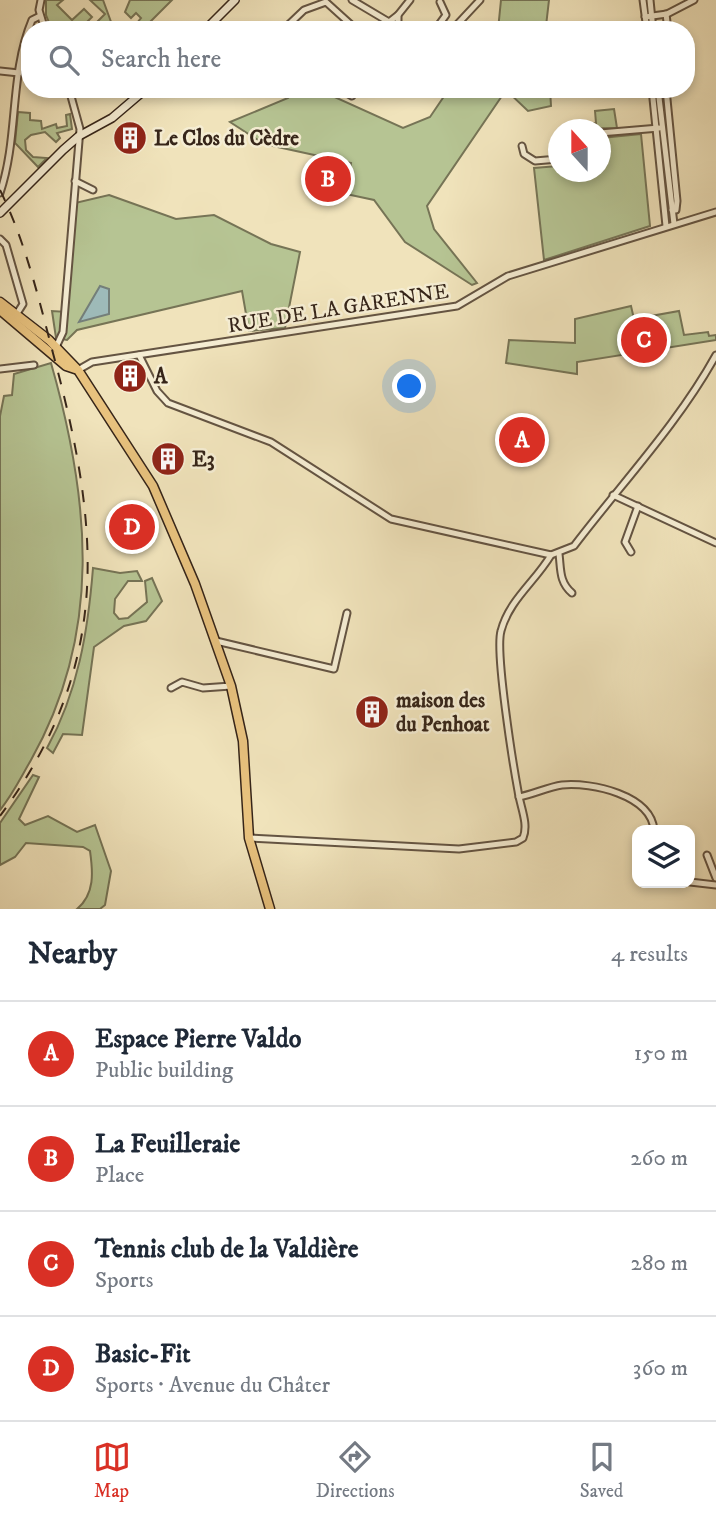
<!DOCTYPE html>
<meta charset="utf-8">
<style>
:root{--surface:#fff;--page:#f6f6f7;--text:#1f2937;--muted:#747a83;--line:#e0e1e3;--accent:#d93025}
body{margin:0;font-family:"IM FELL DW Pica",serif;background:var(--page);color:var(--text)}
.controls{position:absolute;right:21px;bottom:21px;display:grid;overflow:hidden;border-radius:14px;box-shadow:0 4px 10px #0003}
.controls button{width:63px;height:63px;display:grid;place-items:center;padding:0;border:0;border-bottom:2px solid var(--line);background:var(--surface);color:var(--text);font:35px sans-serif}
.compass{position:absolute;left:548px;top:119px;width:63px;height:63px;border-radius:50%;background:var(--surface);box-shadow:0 4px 10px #0003;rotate:339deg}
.you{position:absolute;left:410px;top:387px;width:24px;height:24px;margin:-18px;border:5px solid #fff;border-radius:50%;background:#1a73e8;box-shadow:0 0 0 10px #1a73e833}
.badge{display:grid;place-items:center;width:46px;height:46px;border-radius:50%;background:var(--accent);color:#fff;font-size:23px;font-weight:700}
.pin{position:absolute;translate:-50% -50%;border:4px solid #fff;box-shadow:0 2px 7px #0006}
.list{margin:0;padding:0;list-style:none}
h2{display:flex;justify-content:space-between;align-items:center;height:91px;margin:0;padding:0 28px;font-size:30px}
h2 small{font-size:23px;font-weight:400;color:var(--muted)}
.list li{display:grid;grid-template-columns:46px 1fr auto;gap:21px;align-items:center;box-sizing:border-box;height:105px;padding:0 28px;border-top:2px solid var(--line)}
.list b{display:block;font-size:26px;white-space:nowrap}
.list p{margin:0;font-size:23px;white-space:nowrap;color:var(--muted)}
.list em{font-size:23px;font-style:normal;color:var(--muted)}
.icon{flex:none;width:38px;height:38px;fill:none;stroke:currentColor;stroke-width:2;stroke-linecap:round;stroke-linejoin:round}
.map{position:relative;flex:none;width:716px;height:909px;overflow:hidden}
.search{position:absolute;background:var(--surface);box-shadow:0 4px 10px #0003;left:21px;right:21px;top:21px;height:77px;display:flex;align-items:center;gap:18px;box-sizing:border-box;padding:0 24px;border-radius:28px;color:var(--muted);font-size:26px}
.sheet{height:511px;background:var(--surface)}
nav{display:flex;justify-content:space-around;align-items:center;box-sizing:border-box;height:98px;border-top:2px solid var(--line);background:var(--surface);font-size:19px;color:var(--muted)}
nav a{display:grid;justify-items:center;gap:4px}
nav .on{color:var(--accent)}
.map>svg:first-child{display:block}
</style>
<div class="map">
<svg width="716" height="909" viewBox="0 0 716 909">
<rect width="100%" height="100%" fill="#f0e3bb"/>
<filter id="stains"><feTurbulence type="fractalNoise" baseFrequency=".00286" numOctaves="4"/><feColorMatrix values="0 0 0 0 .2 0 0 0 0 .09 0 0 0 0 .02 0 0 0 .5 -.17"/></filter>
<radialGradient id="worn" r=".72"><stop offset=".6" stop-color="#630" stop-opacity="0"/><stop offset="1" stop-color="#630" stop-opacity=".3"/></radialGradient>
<g fill="#b6c493" stroke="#767456" stroke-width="2">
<path d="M46,0H63L57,5L72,20L84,9L92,17L79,30H52L46,15Z"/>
<path d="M90,0H103L114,30L91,28L105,14Z"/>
<path d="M130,0H172L143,29L137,23L141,18L136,13L131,18L125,12Z"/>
<path d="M501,0H549L546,26L549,30H498Z"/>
<path d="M285,89H317L403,128L430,117L449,89H550L551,106L528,111L506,90L427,206L434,229L477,283L472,285L405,242L374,200L346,194L351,163L264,144L230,122L288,98Z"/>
<path d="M614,109L617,128L566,129L568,125L596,123L595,111Z"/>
<path d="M18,112L30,113V120L41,121L42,129L56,124L57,128L67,126L66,115L70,114L72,129L57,133L60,138L56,142L45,132L31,135L25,140L26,150L33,157L47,158L38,167L15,143Z"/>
<path d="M641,134L650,226L544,260L534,168L558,166V172H600L601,138Z"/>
<path d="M109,195L176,219L214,215L271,244L300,252L285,328L249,331L242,291L77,330L67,340L56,338L52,311L67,312L75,203Z"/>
<path d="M631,306L634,319L679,311L684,335L708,332L709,336L716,335V340L577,362V374L506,363L509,340L575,343V319Z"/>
<path d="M51,363C90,500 103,632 31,760C21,777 13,794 0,810V416L4,396L12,395L14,374Z"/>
<path d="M93,568L120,573L137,571L142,581H128L115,599L114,613L119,619L128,618L147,602L145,581L152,578L162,601L146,621L124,626L94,647L82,735L63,734L53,753L47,748C78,692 88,631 93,568Z"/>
<path d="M33,775L39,777L19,819L25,825L48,816L77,832L95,825L111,871L105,905L100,909H77C95,894 93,872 90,851L83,847L26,843L15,857L0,865V823Z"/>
</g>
<path fill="#9ebbba" stroke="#747f7a" stroke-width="2" d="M100,286L109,289V314L79,322Z"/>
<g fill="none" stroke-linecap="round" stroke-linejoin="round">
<g stroke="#645442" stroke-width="9">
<g id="minor">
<path d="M41,0L39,10L45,30"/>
<path d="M352,0L389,22L398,15"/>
<path d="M643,0L647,30"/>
<path d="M650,0L653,30"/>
<path d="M666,14L668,30"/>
<path d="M645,17L667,14L694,0"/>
<path d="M283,30L304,10L326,2L357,30"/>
<path d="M398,30V15L410,0"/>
<path d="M435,30L446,15L440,2"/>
<path d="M452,30L480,0"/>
<path d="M0,71L19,73"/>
<path d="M340,89L352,96L356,89"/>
<path d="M652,89L666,226"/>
<path d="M658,89L674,224"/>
<path d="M666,89L677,201L676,210H672"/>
<path d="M600,133L659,128"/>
<path d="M522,146L524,154L535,161L558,159"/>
<path d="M75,181L93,190"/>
<path d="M0,193C19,137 9,75 32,20L40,16"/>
<path d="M0,239L6,245L23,304L16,315"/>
<path d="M56,347L63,332L80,129L69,89"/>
<path d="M139,355L157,391L168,403L271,442L391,519L551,555L574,546C621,484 678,424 716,355"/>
<path d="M0,369L34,365"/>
<path d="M78,370L92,362L457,306L508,276L716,212"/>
<path d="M613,495L716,543"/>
<path d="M631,552L625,542L638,506"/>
<path d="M559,554C561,569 559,582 572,593"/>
<path d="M216,641L334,669L347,613"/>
<path d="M171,688L182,682L203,688L231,686"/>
<path d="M519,797C534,794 548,787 562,785C592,782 651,795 654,830"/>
<path d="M249,838L459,849L516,842L523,838C529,824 520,806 518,791C513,764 495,652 501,631C509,600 535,582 551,555"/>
<path d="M707,855L716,878"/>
<path d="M690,882L716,885"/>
</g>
</g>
<g stroke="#362519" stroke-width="10">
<g id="secondary">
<path d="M205,30L235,0"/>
<path d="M0,213L63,150L79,136L112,118L146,89"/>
</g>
</g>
<g stroke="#362519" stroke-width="11">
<g id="primary">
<path d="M0,302L49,340L78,370L153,486L195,584L231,686L243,741L249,838L270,909"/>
<path d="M0,310L66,366L75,369"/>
</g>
</g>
<use href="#minor" stroke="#f5edd3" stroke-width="5"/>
<use href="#secondary" stroke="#f5edd3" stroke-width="7"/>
<use href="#primary" stroke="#e8c27e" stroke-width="8"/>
<path stroke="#362519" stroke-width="2" stroke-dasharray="12 12" stroke-linecap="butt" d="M0,190C26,243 39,300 54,357C100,529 113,664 0,816"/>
</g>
<defs>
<g id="building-disc" transform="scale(1.75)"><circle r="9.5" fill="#8f2418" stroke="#f5edd3"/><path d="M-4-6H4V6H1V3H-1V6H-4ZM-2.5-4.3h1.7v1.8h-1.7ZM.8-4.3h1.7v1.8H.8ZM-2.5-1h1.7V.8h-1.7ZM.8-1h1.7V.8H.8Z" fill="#fff"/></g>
</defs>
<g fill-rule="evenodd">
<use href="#building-disc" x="130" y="138"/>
<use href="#building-disc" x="130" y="376"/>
<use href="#building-disc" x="168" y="459"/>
<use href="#building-disc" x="372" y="712"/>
</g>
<g text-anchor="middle" stroke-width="5" stroke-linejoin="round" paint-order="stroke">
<g font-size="21" font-weight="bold" fill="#362519" stroke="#f5edd3" text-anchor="start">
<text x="154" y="145">Le Clos du Cèdre</text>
<text x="154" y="383">A</text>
<text x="192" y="466">E3</text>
<text x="396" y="707">maison des<tspan x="396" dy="24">du Penhoat</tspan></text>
</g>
<g font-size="21" fill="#362519" stroke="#f5edd3">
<text transform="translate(338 308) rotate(-9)" y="7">RUE DE LA GARENNE</text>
</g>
</g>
<rect width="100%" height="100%" filter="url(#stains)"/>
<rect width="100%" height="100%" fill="url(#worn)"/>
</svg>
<div class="controls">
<button><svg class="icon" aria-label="layers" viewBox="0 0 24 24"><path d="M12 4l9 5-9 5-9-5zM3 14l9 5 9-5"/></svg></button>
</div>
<svg class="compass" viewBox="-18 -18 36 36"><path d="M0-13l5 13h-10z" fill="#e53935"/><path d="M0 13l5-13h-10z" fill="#747a83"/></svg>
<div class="you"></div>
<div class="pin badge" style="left:522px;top:440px">A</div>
<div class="pin badge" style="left:328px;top:179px">B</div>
<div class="pin badge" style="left:644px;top:340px">C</div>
<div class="pin badge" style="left:132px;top:527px">D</div>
<div class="search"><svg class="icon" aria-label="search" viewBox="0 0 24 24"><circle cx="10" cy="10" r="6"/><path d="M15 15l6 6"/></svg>Search here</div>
</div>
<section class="sheet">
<h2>Nearby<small>4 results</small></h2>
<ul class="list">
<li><span class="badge">A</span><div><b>Espace Pierre Valdo</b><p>Public building</p></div><em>150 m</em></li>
<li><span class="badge">B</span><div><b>La Feuilleraie</b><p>Place</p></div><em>260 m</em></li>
<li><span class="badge">C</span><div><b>Tennis club de la Valdière</b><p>Sports</p></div><em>280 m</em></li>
<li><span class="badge">D</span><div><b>Basic-Fit</b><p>Sports · Avenue du Châter</p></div><em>360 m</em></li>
</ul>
</section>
<nav>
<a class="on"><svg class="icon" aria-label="map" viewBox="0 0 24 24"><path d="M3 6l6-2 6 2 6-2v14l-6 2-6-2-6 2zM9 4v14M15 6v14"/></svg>Map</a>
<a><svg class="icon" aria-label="directions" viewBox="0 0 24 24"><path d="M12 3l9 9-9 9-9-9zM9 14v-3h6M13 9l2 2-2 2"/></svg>Directions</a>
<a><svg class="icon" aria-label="saved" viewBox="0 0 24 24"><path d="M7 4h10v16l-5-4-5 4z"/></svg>Saved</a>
</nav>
